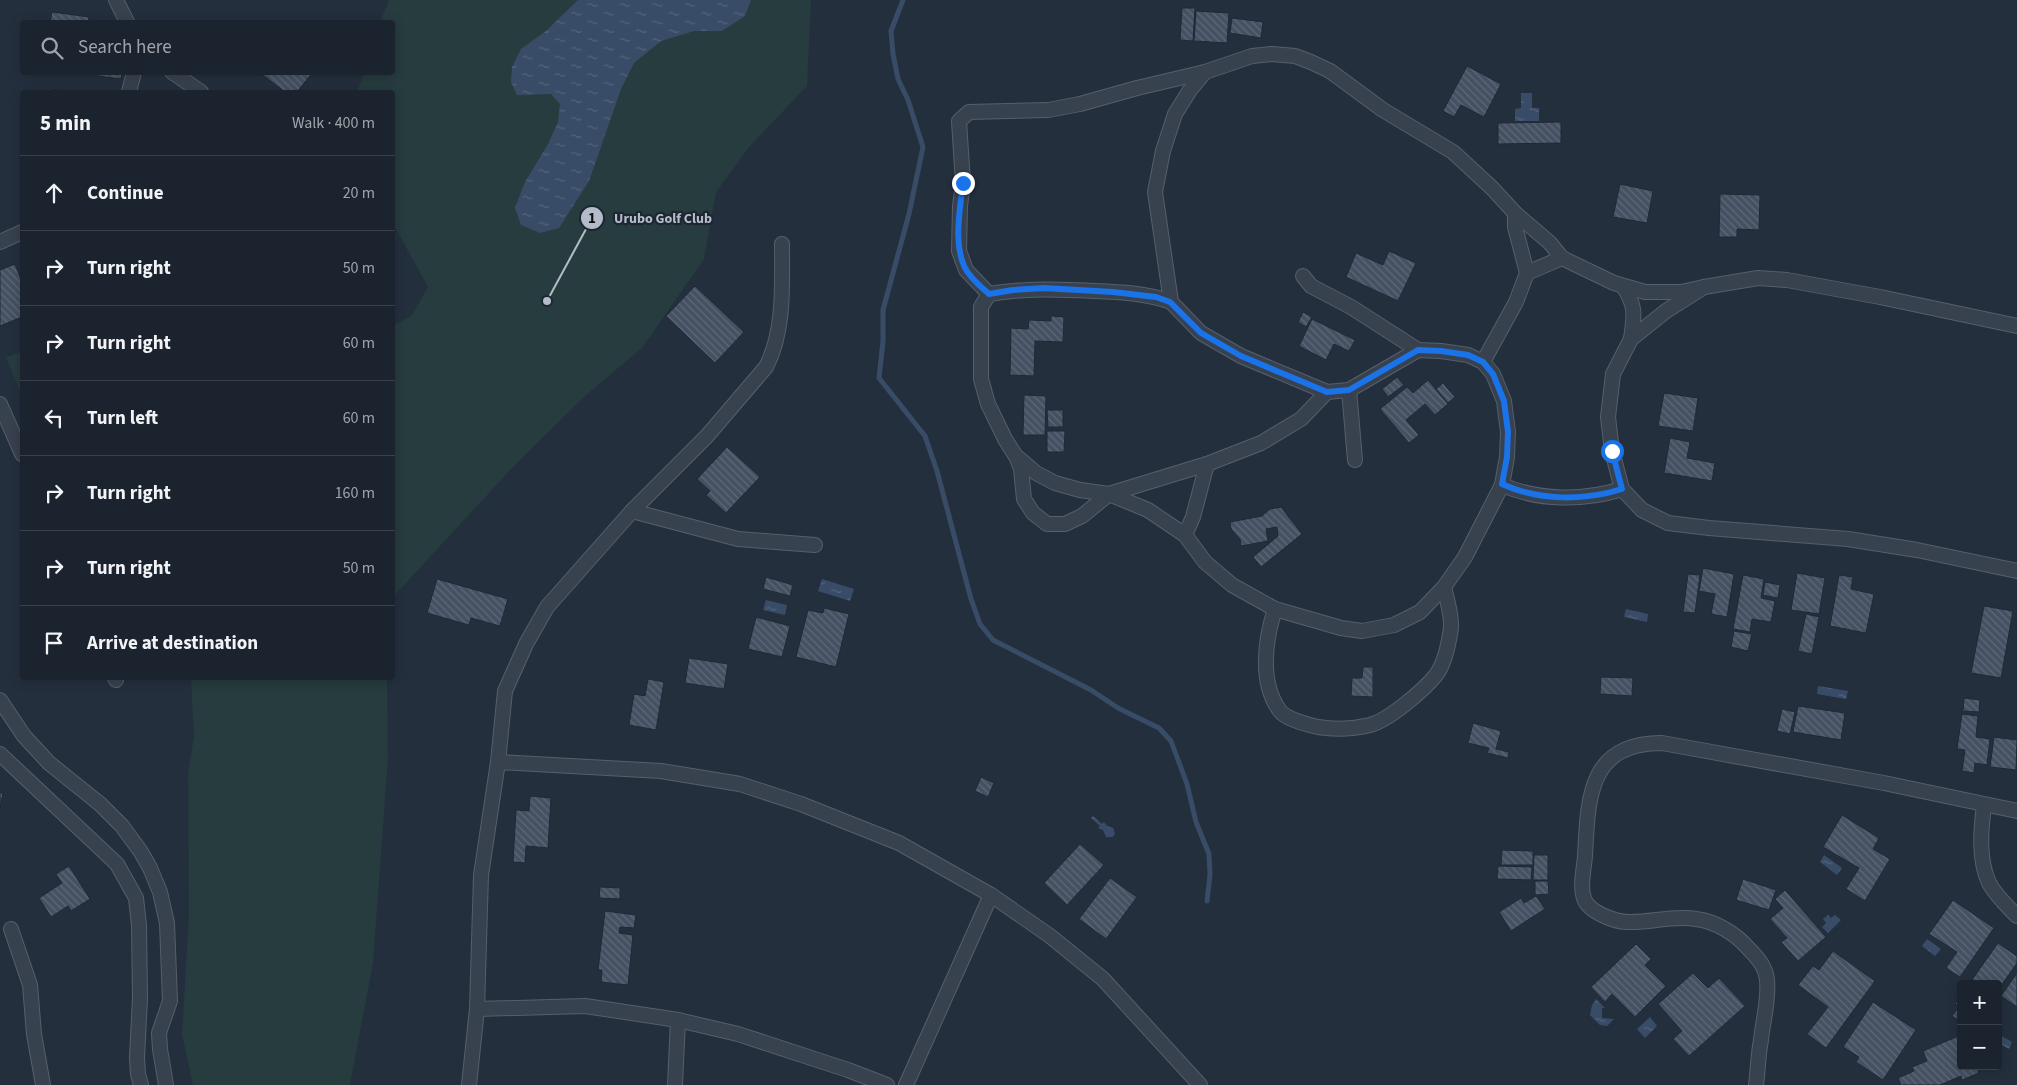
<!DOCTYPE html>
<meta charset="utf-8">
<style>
:root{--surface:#1b232e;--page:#242b36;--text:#f1f3f6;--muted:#a0a4aa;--line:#39404a}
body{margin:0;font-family:"Source Sans 3",sans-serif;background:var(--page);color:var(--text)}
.controls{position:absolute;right:15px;bottom:15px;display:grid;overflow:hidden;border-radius:5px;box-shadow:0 2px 12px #0003}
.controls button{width:45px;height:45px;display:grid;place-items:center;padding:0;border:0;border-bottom:1px solid var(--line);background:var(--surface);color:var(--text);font:25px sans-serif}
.stop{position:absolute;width:15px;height:15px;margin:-11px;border:4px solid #1a73e8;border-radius:50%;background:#fff}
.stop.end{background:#1a73e8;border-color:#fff;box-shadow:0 1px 5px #0008}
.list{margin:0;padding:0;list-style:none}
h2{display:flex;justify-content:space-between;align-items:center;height:65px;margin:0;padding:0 20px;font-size:21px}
h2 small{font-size:16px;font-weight:400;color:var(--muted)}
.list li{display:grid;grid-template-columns:32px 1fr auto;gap:15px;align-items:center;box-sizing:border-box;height:75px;padding:0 20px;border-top:1px solid var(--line)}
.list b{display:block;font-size:19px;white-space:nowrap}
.list em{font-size:16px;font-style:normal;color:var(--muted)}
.icon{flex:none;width:28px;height:28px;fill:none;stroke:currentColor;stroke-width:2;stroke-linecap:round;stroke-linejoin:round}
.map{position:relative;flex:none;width:2017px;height:1085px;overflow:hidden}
.search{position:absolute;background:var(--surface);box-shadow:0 2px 12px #0003;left:20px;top:20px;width:375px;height:55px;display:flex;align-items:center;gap:12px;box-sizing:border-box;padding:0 18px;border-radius:5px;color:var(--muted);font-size:19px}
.panel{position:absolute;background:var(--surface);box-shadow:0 2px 12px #0003;left:20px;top:90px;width:375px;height:590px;border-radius:5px}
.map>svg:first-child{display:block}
</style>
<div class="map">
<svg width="2017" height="1085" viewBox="0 0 2017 1085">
<defs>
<pattern id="water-ripples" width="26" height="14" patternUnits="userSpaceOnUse" patternTransform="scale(1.25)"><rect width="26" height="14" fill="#394c67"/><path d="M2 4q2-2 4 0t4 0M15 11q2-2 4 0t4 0" fill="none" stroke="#53647b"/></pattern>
<pattern id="building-back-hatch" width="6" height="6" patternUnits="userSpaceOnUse" patternTransform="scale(1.25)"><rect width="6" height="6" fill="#455162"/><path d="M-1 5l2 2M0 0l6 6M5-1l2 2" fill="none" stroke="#5d6877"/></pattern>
</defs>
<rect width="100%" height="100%" fill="#242f3e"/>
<g fill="#263c3f">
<path d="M389,0H811L807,86L750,146L716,192L704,259L642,348L585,396L513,467L393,597V326L412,315L428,287L396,229L393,227L392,92H357L364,73L392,72V22H380Z"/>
<path d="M22,351V396L6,358Z"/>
<path d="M191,678H387L388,758L373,963L350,1085H193L182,1034L189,914L188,772L194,737Z"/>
</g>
<g fill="url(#water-ripples)">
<path d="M578,0H751L745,16L722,31H694L661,41L634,63L621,89L589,181L559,228L540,233L521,225L515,208L525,182L548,144L558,122L560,104L551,94L517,95L511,82L512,67L521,49L546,31Z"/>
<path d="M1521,93H1532V108H1539V121H1515V109L1521,108Z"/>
<path d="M822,579L854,589L850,601L818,591Z"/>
<path d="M766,600L787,605L785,615L763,610Z"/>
<path d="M1626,609L1648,614L1647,622L1624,617Z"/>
<path d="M1818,686L1848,691L1846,699L1817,694Z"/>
<path d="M1093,816L1102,824L1104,822L1107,826L1113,828L1115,833L1113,837H1106L1103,830L1098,828L1100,826L1091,818Z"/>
<path d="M1824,855L1842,868L1837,875L1820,862Z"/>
<path d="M1828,915L1831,918L1835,915L1841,920L1828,933L1822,927L1826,923L1823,919Z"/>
<path d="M1927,939L1941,949L1935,956L1922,946Z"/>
<path d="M1596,999L1605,1008H1602V1018L1614,1019L1607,1026L1600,1025L1590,1015L1592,1005Z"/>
<path d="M1650,1017L1657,1026L1645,1038L1637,1029Z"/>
<path d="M1998,1034L2012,1042L2009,1049L1998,1043Z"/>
</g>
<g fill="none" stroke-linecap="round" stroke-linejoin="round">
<path stroke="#394c67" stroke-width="5" d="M903,0L891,31L893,54L898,79L908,100L923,147L909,214L883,310V341L879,378L925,436L937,471L971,599L980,624L993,640L1091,690L1118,708L1159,728L1171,741L1187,784L1196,822L1209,854L1210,875L1207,901"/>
</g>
<g fill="url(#building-back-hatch)" stroke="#1f2835">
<path d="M1182,8H1195L1193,41L1180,40Z"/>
<path d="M1196,11L1229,13L1227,43L1194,41Z"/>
<path d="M52,12L89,17L88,22H50Z"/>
<path d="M1232,18L1263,22L1261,38L1230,33Z"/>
<path d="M1467,66L1501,84L1484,117L1461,105L1454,117L1443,111Z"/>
<path d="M99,72H122L121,79L98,76Z"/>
<path d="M259,72H313L297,92H285Z"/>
<path d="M48,89L84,92H47Z"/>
<path d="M1561,122V143L1498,144V123Z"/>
<path d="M1620,184L1653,191L1647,223L1613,217Z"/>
<path d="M1720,194L1760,195L1759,230L1737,229V237H1719Z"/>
<path d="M1389,251L1416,263L1398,301L1346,277L1356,253L1383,265Z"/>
<path d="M15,264L22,282V317L0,326V270Z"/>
<path d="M695,286L744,332L715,363L666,316Z"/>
<path d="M1303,312L1312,317L1306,327L1298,322Z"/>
<path d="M1051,316L1064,317L1063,342L1035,341L1034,376L1010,375L1011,328L1028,329L1029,320L1051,321Z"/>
<path d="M1312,319L1355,340L1349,351L1334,344L1326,360L1299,346Z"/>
<path d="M1397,377L1404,385L1388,397L1382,389Z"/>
<path d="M1428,380L1448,404L1435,415L1425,404L1406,420L1419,435L1409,443L1380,409L1407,387L1413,393Z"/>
<path d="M1443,383L1455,397L1448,403L1436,389Z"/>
<path d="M1664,393L1698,398L1693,431L1658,426Z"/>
<path d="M1024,395L1046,396L1045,435H1023Z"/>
<path d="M1047,410H1063V427H1048Z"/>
<path d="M1047,431H1065L1064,452H1047Z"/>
<path d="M1670,438L1690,442L1687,458L1715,463L1712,481L1664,473Z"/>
<path d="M727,447L760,477L726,513L706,495L710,491L697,479Z"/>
<path d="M1281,507L1302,534L1261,567L1253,557L1278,536L1277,527L1266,529L1268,541L1241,546L1240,539L1231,529L1230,522L1262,516L1270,509Z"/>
<path d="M1703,568L1734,574L1727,617L1711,614L1715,594L1699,591Z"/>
<path d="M1797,573L1825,578L1819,614L1791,610Z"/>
<path d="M1688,574L1700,575L1695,613L1683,612Z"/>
<path d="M1743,575L1764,579L1761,598L1775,601L1771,622L1752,619L1750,632L1733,629Z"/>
<path d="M1839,575L1853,577L1851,589L1874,594L1866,633L1830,626Z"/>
<path d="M766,577L793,585L790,596L763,589Z"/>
<path d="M437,579L508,599L500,626L471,618L469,625L427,613Z"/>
<path d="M1765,582L1780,585L1778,598L1763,595Z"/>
<path d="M1984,606L2013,611L2001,678L1971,673Z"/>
<path d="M824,608L849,614L836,667L796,657L808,610L823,613Z"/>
<path d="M1806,614L1819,617L1812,654L1798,651Z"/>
<path d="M756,617L790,626L782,657L748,649Z"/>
<path d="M1734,631L1752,634L1748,651L1731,647Z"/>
<path d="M689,658L728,664L724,689L685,683Z"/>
<path d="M1363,667H1373V697L1351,696L1352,678H1362Z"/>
<path d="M1601,677L1633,678L1632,696L1600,694Z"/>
<path d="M648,679L664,682L656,730L629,725L634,694L645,696Z"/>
<path d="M1964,698L1980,700L1979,712L1963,711Z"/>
<path d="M1798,706L1845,713L1841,740L1793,732Z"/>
<path d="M1782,709L1795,712L1790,734L1777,731Z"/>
<path d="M1962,714L1978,716L1976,737L1990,739L1987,765L1975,763L1974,773L1962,771L1965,750L1957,749Z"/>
<path d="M1473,723L1501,731L1496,749L1509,752L1508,758L1487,753L1489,748L1468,743Z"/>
<path d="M1994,737L2017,740L2016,770L1990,767Z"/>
<path d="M981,777L994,783L988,797L975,791Z"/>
<path d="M0,792L3,793L0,808Z"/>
<path d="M530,796L551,798L548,848L526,846L525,863L513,862L516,810L529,811Z"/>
<path d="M1842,815L1879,838L1873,849L1890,859L1865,901L1846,889L1859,868L1823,847Z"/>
<path d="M1080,844L1104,865L1067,905L1044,883Z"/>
<path d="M1502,850L1533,851V865H1501Z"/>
<path d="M1534,855H1548V880H1533Z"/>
<path d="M69,866L90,899L71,911L68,906L51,917L39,898L62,883L56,874Z"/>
<path d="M1498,866L1532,867L1531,880L1497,879Z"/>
<path d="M1110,878L1137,897L1106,939L1079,919Z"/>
<path d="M1743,879L1776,890L1769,910L1736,900Z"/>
<path d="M1535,881H1548L1549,894L1535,895Z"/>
<path d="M600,887L620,888V899L599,898Z"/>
<path d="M1785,890L1826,937L1798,961L1781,942L1787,938L1770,919L1783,908L1775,899Z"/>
<path d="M1536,896L1545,909L1511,931L1499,912L1521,898L1524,903Z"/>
<path d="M1953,900L1994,928L1960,977L1946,968L1957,952L1929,934Z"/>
<path d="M605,911L636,915L634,928L620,927L619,933L633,935L628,985L601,982L602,970H598Z"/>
<path d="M1998,943L2017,956V963L1998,990V984H1969Z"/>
<path d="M1636,944L1651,959L1645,965L1666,986L1635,1017L1612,994L1605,1002L1591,987Z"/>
<path d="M1833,951L1875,981L1826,1048L1807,1034L1828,1007L1798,985L1813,966L1819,970Z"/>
<path d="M1693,973L1708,988L1719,978L1745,1006L1689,1056L1673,1039L1682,1031L1658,1004Z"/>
<path d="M2017,973V1007L2001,996Z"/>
<path d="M1961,995V1003L1959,1006L1955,1004Z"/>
<path d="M1873,1002L1916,1030L1883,1080L1856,1062L1859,1057L1843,1047Z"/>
<path d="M1961,1004V1022L1952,1016Z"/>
<path d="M1961,1035V1066H1976L1979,1073L1962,1080L1961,1076L1940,1085H1901L1898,1078L1914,1071L1912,1067L1927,1061L1923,1051Z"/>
</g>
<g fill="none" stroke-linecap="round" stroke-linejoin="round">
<g stroke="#565f6c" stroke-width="16">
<g id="street">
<path d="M116,0L127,22"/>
<path d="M172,72L201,92"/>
<path d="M129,92L134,72"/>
<path d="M1515,213V227L1527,273"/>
<path d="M0,242L22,232"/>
<path d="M1303,276L1311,286L1351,307L1418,350"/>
<path d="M1623,286C1637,308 1634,315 1631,339"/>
<path d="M989,294L966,270L959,251L960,206L963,183L959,121L969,112L1048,110L1080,104L1137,88L1205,72L1252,56L1272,54L1295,56L1311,62L1330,71L1383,110L1453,152L1492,188L1515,213L1550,243L1562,258L1614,283L1645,292H1681L1704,287"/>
<path d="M1171,302C1146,293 1120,292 1094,291C1058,289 1024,288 989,294L981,307V379L988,404L1005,439L1015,455L1036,473L1055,483L1080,490L1109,494L1148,510L1185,535L1205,562L1232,585L1275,609L1341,628L1362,631L1394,625L1420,612L1444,587L1465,557L1502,485L1507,457L1508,432L1504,401L1493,374L1483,362L1468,355L1441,351L1418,350L1349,390L1327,392L1241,356L1201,333L1171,302L1155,192L1163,151L1175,114L1190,90L1205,72"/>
<path d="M2017,326L1880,297L1787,280L1758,278L1704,287L1666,311L1631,339L1613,374L1608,417L1612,451L1622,489L1642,510L1668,523L1709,528L1848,539L1917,550L2017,571"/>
<path d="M1483,362L1516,302L1527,273L1562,258"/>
<path d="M1349,390L1355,460"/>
<path d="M0,404L22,454"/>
<path d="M1016,456L1021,469L1024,499L1033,513L1047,524H1065L1082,516L1109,494L1207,464L1261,443L1301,419L1327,392"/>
<path d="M1502,485C1540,501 1583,501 1622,489"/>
<path d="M632,511L738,539L815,545"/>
<path d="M1185,535L1193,517L1207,464"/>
<path d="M1275,609C1265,640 1259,683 1280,711C1286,719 1309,725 1318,727C1336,730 1353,729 1370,725C1389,720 1424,690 1436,675C1445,663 1449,642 1451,628C1452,615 1447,600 1444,587"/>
<path d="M115,678L116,680"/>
<path d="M0,700L24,736L49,763L100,804L122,826L141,852L150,868L160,892L167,923L170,1001L159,1033L160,1049L166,1085"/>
<path d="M0,754L117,864L136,898L139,925L140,998L137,1058L138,1074L141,1085"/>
<path d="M498,762L661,771L740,784L801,804L899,843L991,895L1050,936L1103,979L1200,1085"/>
<path d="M1984,805C1981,829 1978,859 1989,883C1996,896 2007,906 2017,916"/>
<path d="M11,929L30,985L34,1034L43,1085"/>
<path d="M477,1009L585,1006L678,1020L738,1034L848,1070L887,1085"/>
<path d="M469,1085L477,1009L481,875L498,762L505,691L526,644L547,607L632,511L707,436L766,367C785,331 782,284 782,244"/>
<path d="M675,1085L678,1020"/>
<path d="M906,1085L991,895"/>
<path d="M1756,1085C1758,1070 1758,1055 1761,1040C1763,1020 1769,1000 1767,980C1766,967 1757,957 1748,948C1736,934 1715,921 1696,919C1673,915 1650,923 1628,922C1616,922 1595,914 1587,904C1578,892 1584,870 1585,856C1588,798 1588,743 1662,743L1884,783L2017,811"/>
</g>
</g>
<use href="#street" stroke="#38414e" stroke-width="14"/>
</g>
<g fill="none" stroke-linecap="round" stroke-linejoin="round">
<path stroke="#1a73e8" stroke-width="6" d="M963,183C960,210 953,243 965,268C970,278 981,287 989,294L1013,290L1044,288L1113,292L1156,297L1170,302L1201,333L1241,356L1327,392L1349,390L1418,350L1441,351L1468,355L1483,362L1493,374L1504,401L1508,432L1507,457L1502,484C1539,501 1584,501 1622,489L1612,451"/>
</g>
<path fill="none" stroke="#b4bcc9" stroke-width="2" d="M547 301L592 218"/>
<g fill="#b4bcc9" stroke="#1d2633" stroke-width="2">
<circle cx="547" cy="301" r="5"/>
<circle cx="592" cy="218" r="12"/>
</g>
<g font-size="15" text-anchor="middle" font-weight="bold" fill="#111">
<text x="592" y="223">1</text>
</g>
<g font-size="14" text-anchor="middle" font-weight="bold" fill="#b4bcc9" stroke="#1d2633" stroke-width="4.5" stroke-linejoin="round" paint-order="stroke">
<text x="663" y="223">Urubo Golf Club</text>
</g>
</svg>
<div class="controls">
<button>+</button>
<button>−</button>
</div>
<div class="stop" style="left:1612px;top:451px"></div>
<div class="stop end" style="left:963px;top:183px"></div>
<div class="search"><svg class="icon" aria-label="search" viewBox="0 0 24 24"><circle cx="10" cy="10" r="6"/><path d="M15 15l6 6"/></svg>Search here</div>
<section class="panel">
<h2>5 min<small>Walk · 400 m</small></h2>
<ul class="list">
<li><svg class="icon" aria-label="ahead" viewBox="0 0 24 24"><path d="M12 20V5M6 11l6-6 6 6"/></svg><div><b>Continue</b></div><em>20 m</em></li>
<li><svg class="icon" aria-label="right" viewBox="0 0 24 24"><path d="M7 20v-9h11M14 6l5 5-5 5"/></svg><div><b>Turn right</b></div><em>50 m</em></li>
<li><svg class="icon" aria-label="right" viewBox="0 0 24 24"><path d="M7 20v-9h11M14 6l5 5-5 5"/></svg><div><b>Turn right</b></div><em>60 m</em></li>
<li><svg class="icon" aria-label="left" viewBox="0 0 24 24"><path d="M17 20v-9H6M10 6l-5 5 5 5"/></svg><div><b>Turn left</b></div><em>60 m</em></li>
<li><svg class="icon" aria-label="right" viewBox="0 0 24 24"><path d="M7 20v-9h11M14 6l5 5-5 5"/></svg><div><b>Turn right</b></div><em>160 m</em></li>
<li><svg class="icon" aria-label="right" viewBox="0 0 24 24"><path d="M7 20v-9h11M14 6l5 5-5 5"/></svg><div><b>Turn right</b></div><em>50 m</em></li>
<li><svg class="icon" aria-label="arrive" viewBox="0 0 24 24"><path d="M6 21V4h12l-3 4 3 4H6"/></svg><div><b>Arrive at destination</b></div></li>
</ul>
</section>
</div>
